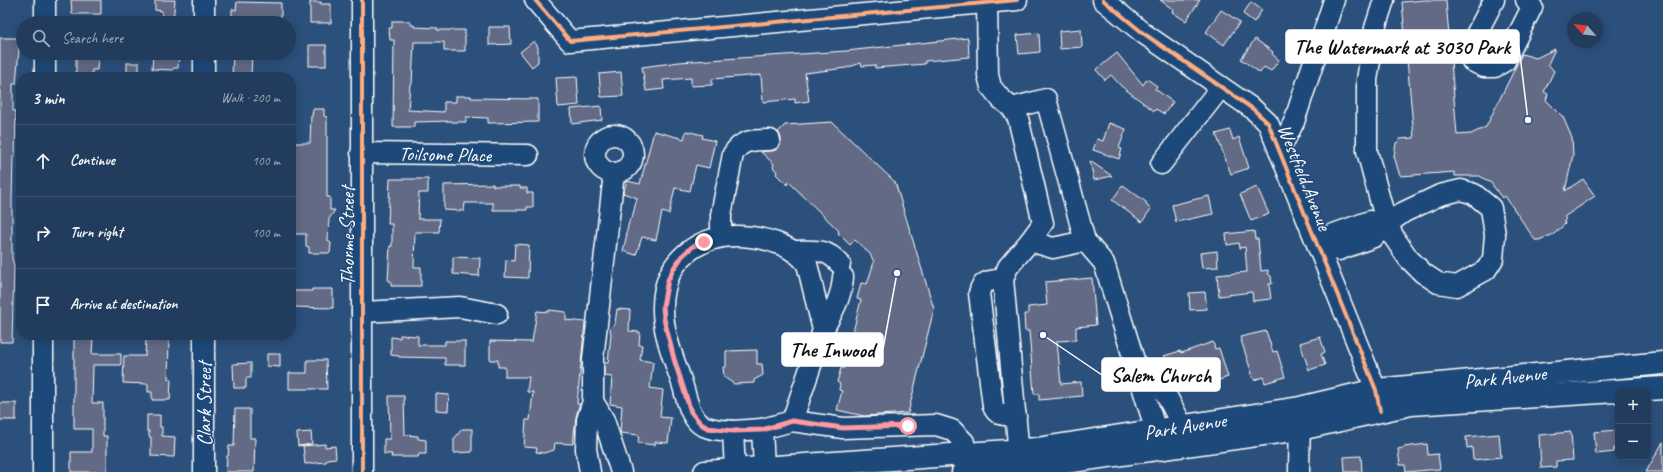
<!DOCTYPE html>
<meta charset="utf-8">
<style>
:root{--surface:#213c5d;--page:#2d4766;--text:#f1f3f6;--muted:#a2adbc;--line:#3e5672}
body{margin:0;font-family:Caveat,sans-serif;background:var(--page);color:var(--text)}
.controls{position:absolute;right:12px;bottom:12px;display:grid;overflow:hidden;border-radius:8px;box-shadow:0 2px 10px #0003}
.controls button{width:36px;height:36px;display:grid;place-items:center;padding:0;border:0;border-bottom:1px solid var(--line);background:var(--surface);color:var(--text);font:20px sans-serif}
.compass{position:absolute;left:1567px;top:12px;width:36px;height:36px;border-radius:50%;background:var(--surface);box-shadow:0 2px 10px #0003;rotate:297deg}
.stop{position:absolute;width:12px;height:12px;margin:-9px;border:3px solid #ff9aa2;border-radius:50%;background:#fff}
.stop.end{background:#ff9aa2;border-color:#fff;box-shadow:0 1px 4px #0008}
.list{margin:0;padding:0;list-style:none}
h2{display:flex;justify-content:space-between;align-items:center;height:52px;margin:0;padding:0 16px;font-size:17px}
h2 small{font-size:13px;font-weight:400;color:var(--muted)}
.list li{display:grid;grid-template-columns:26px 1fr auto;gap:12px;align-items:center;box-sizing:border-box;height:72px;padding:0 16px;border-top:1px solid var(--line)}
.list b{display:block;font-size:15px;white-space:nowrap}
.list em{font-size:13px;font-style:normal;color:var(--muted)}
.icon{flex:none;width:22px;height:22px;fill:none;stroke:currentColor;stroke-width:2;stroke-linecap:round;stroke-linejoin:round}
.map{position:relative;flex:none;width:1663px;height:472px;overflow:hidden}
.search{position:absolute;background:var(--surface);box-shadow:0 2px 10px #0003;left:16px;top:16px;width:280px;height:44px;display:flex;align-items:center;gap:10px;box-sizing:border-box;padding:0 14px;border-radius:22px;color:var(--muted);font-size:15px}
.panel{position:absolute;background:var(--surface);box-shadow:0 2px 10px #0003;left:16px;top:72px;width:280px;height:268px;border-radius:16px}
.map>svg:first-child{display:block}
</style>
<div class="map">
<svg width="1663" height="472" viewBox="0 0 1663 472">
<rect width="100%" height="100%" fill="#2c507c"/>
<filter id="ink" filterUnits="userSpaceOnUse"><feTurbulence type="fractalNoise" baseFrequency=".025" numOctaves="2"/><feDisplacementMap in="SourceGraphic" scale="8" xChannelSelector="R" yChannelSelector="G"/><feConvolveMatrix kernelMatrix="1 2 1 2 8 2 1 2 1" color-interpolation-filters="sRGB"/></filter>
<g filter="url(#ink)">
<g fill="#626a85" stroke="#fff">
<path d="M71,0H101V14H72Z"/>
<path d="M155,0H175L173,23H161L162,11L155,10Z"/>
<path d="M1160,0H1200L1186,21L1172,12L1174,10Z"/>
<path d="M1424,0H1446L1457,135L1471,134L1486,127L1522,54L1536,58L1555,49L1548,64L1554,71L1544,92L1548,94L1546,100L1563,117L1572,138L1573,155L1565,191L1583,179L1595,196L1564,217L1566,219L1564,221L1565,224L1554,234L1539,240H1535L1505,196L1502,198L1491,183L1480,176H1455L1454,172L1401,176L1399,173L1394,156L1396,143L1398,142L1399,139L1414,138L1402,2Z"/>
<path d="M237,2L281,3V23L232,21V9L236,10Z"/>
<path d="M310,2H321V4H331V23H310Z"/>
<path d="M1251,2L1262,10L1254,22L1243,14Z"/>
<path d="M1221,10L1240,22L1224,45L1206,32Z"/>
<path d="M392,21H410V25H414V27L438,28L437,30H465V51H444V42H414L412,84H410L408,110L444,112V102H456V96H471V98L538,99V122L488,123V118L466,117V122H452V121L414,122V127H393L394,40H390L389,28H392Z"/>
<path d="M489,27H510L511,44L489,45Z"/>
<path d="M1081,29L1082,47L1060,49L1059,31Z"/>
<path d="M1039,33L1040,52L1019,54L1017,35Z"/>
<path d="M0,38H18L19,49L16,84H13V111H16L15,157L13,156L12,200V258L14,266L12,342H0Z"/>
<path d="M968,38L969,57L925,61V64L875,68V65L862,66L861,63L846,68L805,73L809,101L795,103V99L763,102L761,75L712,79V85L691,86V78L663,80L664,89L646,91L642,67L679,62L846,51Z"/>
<path d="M1255,39L1273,52L1272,54L1279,60L1271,71L1264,67L1260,73L1241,59Z"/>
<path d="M534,41L538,47V62L532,67L520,52Z"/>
<rect x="309" y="45" width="17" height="21"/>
<path d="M153,53H179L178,68H174L172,70L152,69Z"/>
<path d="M233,53H252L251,77H232Z"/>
<path d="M1117,53L1143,85L1147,79L1157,86L1155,89L1173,102L1164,114L1156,109L1154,111L1121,86L1111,75L1105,80L1096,70Z"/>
<path d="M76,55L98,56L97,70H92V75H76Z"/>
<rect x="127" y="63" width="12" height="14"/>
<path d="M621,72L623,96L601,97L599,74Z"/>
<path d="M577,77L579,105L558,107L556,78Z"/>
<path d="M601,106L602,120L572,124L571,109Z"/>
<path d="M313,109H324V116L327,117V197H330V210H335L329,219L328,241L331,243L330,253H309V247L306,246V234H291V143H310L311,116H312Z"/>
<path d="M832,122L895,182L934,309L908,413L864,416L837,410L842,391L839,390L840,384L837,382L841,368H844L861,300L857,299L861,283L867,284L874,262L870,254L855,240L850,245L838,233L839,231L789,182L787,185L776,174L777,172L773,167L774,164L761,152L775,150L780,146L781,140L778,132L785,125Z"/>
<path d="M1109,123L1126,129L1119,148L1122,149L1119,159L1093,150L1097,139L1103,141Z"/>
<path d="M1230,130L1233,140L1239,137L1249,168L1231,174L1216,134Z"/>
<path d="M654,131L684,139L686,131L703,135L702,138L715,141L709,168L696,165L690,191L675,188L669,214L662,212L656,240L642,237L636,255L623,251L627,234H626L630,218H632L637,198L623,193L627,181L640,184Z"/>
<path d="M1090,161L1112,176L1094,180Z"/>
<path d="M390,179H428V193H419L418,219H440L439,232H415L414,267H421V286H391V281H388L390,246H392V224H388Z"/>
<path d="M493,184V186H520V188H527V193H533V207H527V210H493V203H465L464,211L444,210V185Z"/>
<path d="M1123,185L1146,202L1147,206L1151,209L1142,222L1112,200Z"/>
<path d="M1257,187L1269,214L1251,221L1240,194Z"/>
<path d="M1209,196L1213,214L1176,222L1172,205Z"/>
<path d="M1254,231L1255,239H1258L1261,271L1268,270V274L1271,276L1272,284H1269L1271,299L1253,301L1252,292L1219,296L1217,275L1247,272L1245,247L1240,248L1239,243L1227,245L1226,234Z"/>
<path d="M515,244L529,245L528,278L505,277L506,260L514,261Z"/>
<path d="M1217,251L1218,267L1202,268L1200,253Z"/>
<path d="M453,257L480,258L479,276L453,274Z"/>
<path d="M1092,278L1096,325L1076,327V340L1057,341L1061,384L1081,382L1082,396L1039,400V394H1034L1029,331H1025L1024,314H1028V307L1047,305L1045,282Z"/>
<path d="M312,289H333V308L291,307V291H312Z"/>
<path d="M1205,292L1207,309L1190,310L1189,293Z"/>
<path d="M617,309L630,310L629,331L640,332L639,345H642L640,360L653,362L650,388L663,390L660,417L671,418L668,443L655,442V445L638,443L639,435L620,433L622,406L610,404L612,377L604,376V363H608L611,334L610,329L615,323Z"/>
<path d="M549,310L566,312V320L585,322L577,404H580L579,406L576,417L573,444L555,443L554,450L544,453L536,452L537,448L524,447L526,420H530L533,392H527L529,377H505V367H498V360H490V341L532,342L537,311L549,312Z"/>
<path d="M1266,331L1273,352L1277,351L1285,377L1265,383L1263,377L1254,380L1240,337Z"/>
<path d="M400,335L418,336V345H445V341H465V365H445V358L399,357V356L391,355V337L400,338Z"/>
<path d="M74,337H93L92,354H121V365H93L92,403H103V436H107V472H71V452H92V429H74Z"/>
<path d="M1320,337L1325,352L1321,354L1325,365L1309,370L1300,343Z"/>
<path d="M146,339H169L168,379H171L170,400H152V392H148V384L123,383L124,356H145Z"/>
<path d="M1213,342L1215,349L1219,348L1228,377L1207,384L1205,376L1188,382L1186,376L1172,380L1164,356L1180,351L1181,353Z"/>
<path d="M757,350V364H762L763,375L754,380V383L734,384L724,377L723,367H726V351Z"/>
<path d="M267,354H280V367L267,366Z"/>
<path d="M307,360H326L327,389H289V373H307Z"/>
<path d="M251,363V378H246V388H234L233,364Z"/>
<path d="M436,394L449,395L448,411L436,410Z"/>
<path d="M389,396H404L405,435L418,436V439L426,440V454H419L418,457H391L392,454H384V439H390Z"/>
<rect x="0" y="403" width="16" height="17"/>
<path d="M235,409H250V438H255L254,472H226L227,456H228L229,446H234Z"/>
<path d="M147,415H160V427H162V436L175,437L174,457L151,456V437H149V431H147Z"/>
<path d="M462,429H472V452L454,453V439Z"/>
<path d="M1618,430V448H1614V452L1596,454L1594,432Z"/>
<path d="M311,432L312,444L298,446L297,433Z"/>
<path d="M1571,432L1573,460L1556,461V467L1541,468L1539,435Z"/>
<path d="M1499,434L1501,457L1473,460L1472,447L1467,448L1466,437Z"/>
<path d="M1663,442V472H1646Z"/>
<path d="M325,444V447L335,446L336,458L327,459L326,462L305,464L303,446Z"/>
<path d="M1427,444L1428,455L1438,454L1440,469L1406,472L1405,465H1400L1398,449L1403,448L1404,447Z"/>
<path d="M1361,456L1362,472H1345L1344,457Z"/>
</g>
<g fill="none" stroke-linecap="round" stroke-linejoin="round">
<g stroke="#fff" stroke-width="23">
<g id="minor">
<path d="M535,0L570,41L1017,0"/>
<path d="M1103,0L1143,33L1253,109L1268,123L1376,390L1379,406"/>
<path d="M1494,0L1468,50L1472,61L1484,67H1495L1505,61L1532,7L1526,0"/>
<path d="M987,2L988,75L991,87L1001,99L1012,108L1018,118L1043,223L1030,241L1008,267L1003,279L1020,466"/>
<path d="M45,23V0"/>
<path d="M204,23V0"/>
<path d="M45,77V53"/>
<path d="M204,77V53"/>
<path d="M1012,108L1046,99L1085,241L1053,248L1030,241"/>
<circle cx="614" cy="154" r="19"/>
<path d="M1279,151L1294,122L1334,0"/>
<path d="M361,153L528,155"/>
<path d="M1161,164L1221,87"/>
<path d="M721,237V215L733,154C742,139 754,140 770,140"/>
<path d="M1085,241L1104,263L1156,431"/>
<path d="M1318,247L1339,250L1374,237L1387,224L1404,212L1440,195L1461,190L1474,194L1491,208L1495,235L1493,259L1486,270L1457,286L1438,283L1423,273L1408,258L1395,239L1387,224L1380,200L1367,151V80L1375,28L1384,0"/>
<path d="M1318,247L1331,235L1370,221L1387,224"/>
<path d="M793,251C813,251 826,247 840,264"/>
<path d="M1003,279C992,281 982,279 979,293L993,406C997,417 1006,415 1016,416"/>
<path d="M362,312L460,307L497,314"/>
<path d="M823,330C832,313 842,297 843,277"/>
<path d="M1155,374L1183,427"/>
<path d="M593,401L604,420L621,472"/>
<path d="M762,429L792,421L843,428L936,425L952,430L964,442L967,471"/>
<path d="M733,431C722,430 709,430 700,424C688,414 686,394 681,380C673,357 662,331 663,306C664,256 704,231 751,237C770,239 795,247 807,264L823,330L792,421"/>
<path d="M735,470L733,431L762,429L764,467"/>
<path d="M43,472V335"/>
<path d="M204,472V335"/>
<path d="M362,472V0"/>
<path d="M590,472L586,449L587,420L593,401V359L614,173"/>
<path d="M1299,472L1300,414"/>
</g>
</g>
<g stroke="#fff" stroke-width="25">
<g id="major">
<path d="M705,472L1037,449L1300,408L1376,390L1663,363"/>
<path d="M963,472L1037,466L1300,429L1411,404L1663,388"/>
</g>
</g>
<use href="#minor" stroke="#1f4a7a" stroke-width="20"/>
<use href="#major" stroke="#1f4a7a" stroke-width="22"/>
<g stroke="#1f4a7a" stroke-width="6">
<g id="cycleway">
<path d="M535,0L570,41L1017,0"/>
<path d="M1103,0L1143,33L1253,109L1268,123L1376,390L1380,411"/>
<path d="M362,472V0"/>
</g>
</g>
<use href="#cycleway" stroke="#ffac80" stroke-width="4"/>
</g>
</g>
<g fill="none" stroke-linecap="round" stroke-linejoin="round" filter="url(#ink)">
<path stroke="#ff9aa2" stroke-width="5" d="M704,242L692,247L682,256L674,268L668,280L663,306L664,319L674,359L691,412L701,424L708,428L733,431L762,430L792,421L843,428L908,426"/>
</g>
<g text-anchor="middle" stroke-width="3" stroke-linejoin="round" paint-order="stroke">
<g font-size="20" fill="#fff" stroke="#1f4a7a">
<text transform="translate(445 154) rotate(1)" y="7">Toilsome Place</text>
<text transform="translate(1305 177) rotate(68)" y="7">Westfield Avenue</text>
<text transform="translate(347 236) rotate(-90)" y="7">Thorme Street</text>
<text transform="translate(1505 377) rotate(-6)" y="7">Park Avenue</text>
<text transform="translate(204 404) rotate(-90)" y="7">Clark Street</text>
<text transform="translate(1185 426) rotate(-9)" y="7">Park Avenue</text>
</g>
</g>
<path fill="none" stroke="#fff" stroke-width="1.5" d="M1528 120L1519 47M897 273L883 349M1043 335L1102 375"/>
<g fill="#fff" stroke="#1f4a7a" stroke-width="1.5">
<circle cx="1528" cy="120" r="4"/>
<circle cx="897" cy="273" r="4"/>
<circle cx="1043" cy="335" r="4"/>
</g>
<g fill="#fff" stroke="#fff" stroke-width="1.5">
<rect x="1286" y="30" width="233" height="33" rx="4"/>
<rect x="782" y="333" width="101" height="33" rx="4"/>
<rect x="1102" y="358" width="118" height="33" rx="4"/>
</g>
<g font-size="21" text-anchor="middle" font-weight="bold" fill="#111">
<text x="1402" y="54">The Watermark at 3030 Park</text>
<text x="832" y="357">The Inwood</text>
<text x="1161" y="382">Salem Church</text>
</g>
</svg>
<div class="controls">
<button>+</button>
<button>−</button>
</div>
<svg class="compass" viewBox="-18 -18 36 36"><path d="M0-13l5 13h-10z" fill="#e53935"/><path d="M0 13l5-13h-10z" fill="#a2adbc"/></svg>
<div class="stop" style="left:908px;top:426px"></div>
<div class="stop end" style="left:704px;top:242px"></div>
<div class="search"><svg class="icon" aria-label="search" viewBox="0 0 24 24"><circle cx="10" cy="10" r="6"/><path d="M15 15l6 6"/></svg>Search here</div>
<section class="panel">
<h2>3 min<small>Walk · 200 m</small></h2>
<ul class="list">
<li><svg class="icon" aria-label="ahead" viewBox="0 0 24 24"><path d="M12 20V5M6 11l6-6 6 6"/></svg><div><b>Continue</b></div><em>100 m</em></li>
<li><svg class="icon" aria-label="right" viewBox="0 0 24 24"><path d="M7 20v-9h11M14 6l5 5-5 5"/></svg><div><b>Turn right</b></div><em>100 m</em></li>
<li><svg class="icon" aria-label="arrive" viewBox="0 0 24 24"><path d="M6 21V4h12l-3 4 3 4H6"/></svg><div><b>Arrive at destination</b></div></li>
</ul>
</section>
</div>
